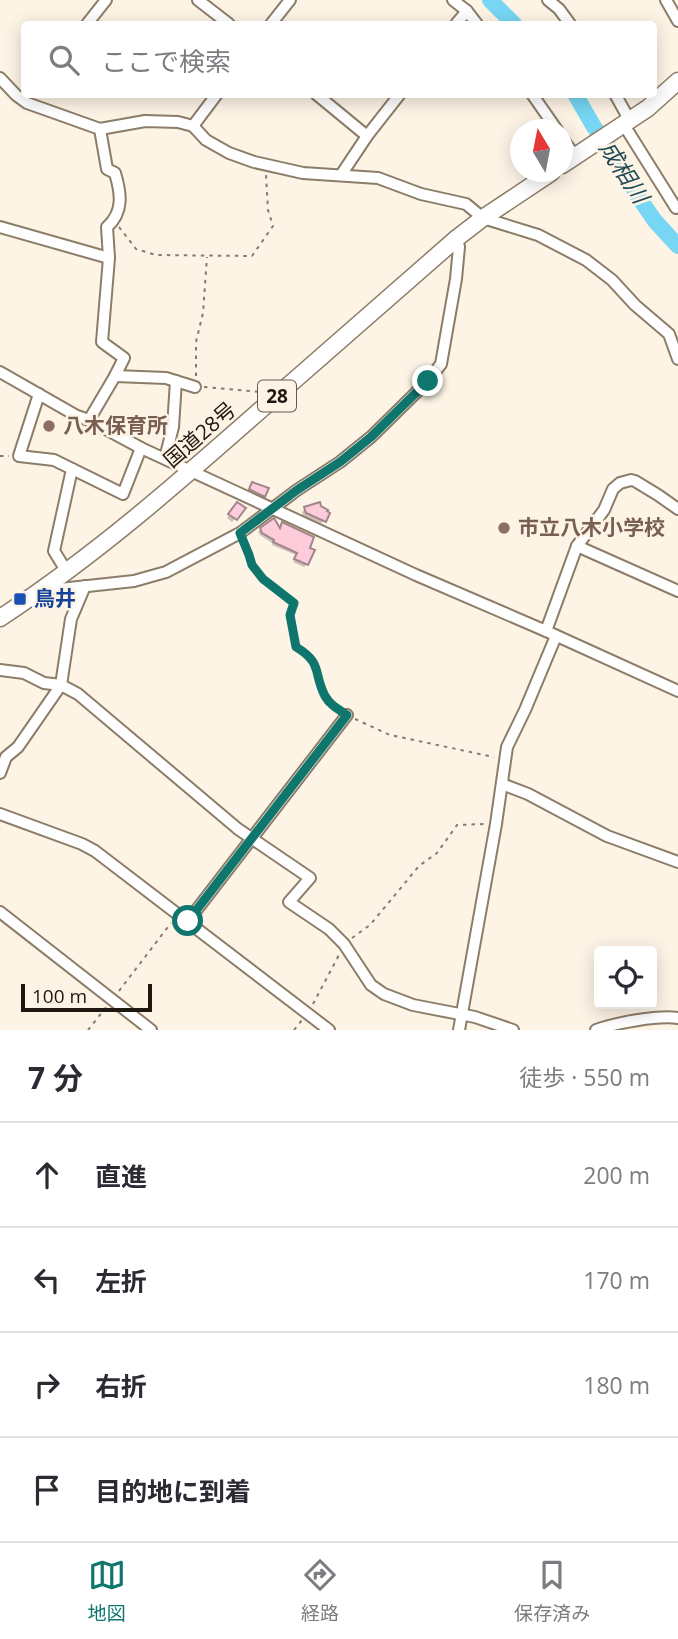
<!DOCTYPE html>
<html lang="ja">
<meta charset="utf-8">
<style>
:root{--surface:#fff;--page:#f7f7f7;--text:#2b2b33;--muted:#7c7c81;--line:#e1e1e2;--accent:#0f766e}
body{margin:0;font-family:"Open Sans","Noto Sans JP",sans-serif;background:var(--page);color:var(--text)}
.controls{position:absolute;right:21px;bottom:21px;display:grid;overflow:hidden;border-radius:7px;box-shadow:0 4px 18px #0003}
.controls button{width:63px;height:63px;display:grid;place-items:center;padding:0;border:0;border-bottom:2px solid var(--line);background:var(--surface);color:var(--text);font:35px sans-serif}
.compass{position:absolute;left:510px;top:119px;width:63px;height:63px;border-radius:50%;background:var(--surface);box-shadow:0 4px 18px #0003;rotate:350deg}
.scale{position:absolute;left:21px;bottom:18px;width:131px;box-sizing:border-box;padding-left:7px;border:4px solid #1e1810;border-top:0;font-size:19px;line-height:24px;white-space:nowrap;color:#1e1810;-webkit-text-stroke:5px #fef4e6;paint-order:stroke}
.stop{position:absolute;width:21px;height:21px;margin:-16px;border:5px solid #0f766e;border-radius:50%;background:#fff}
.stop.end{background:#0f766e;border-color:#fff;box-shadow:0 2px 7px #0008}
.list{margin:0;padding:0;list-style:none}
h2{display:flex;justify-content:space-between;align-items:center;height:91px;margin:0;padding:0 28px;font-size:30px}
h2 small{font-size:23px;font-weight:400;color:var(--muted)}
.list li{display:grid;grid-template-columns:46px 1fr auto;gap:21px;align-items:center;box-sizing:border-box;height:105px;padding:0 28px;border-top:2px solid var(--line)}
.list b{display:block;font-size:26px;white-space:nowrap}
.list em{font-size:23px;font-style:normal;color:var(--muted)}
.icon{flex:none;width:38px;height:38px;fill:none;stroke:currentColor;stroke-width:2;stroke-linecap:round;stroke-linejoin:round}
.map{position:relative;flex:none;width:678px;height:1030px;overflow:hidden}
.search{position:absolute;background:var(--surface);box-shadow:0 4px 18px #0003;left:21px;right:21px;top:21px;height:77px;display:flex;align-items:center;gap:18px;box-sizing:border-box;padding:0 24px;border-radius:7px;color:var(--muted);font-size:26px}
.sheet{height:511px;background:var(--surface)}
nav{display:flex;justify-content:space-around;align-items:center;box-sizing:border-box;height:98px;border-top:2px solid var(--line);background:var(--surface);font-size:19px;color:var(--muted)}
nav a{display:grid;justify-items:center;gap:4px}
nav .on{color:var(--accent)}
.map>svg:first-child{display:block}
</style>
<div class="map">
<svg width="678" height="1030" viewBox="0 0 678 1030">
<rect width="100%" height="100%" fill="#fef4e6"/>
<g fill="#0003">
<path d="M253,484L264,496L262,498L248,491Z"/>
<path d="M235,507L243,509L232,522L227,518Z"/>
<path d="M305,509L328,514L321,524L303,516L302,512Z"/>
<path d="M282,524L307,564L304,567L293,562L296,555L272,545V543L260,535L258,532L261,529L279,530Z"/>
</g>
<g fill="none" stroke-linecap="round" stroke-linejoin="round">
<g stroke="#76d6f3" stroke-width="16">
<path d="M490,0L514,24"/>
<path d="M575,94L594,127L616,156L637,195L655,221L678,246"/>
</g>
</g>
<g fill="#fdcbda" stroke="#a1858d" stroke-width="2">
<path d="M252,482L269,488L265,497L249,489Z"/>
<path d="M237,502L246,508L237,520L228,514Z"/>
<path d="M320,502L321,506L328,510L327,511L330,513L326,522L306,513L304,507Z"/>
<path d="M274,518L280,528L282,522L314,537L310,548L315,550L308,565L294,559L297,553L273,542L274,540L262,533L260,528Z"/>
</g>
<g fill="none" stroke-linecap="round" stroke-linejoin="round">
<g stroke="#8c7d68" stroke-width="14">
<g id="minor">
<path d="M198,0L229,24"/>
<path d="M453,0L467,11L477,24"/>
<path d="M548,0L559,9L570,24"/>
<path d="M666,0L678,21"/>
<path d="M87,24L106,0"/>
<path d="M271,24L290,0"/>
<path d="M456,24L467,11"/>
<path d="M0,78L16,95L27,103L100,129L145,121L178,122L193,126L206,140L229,153L254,162L303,173L378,178L421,194L466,204L483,218L538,235L586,260L612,280L635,305L669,334L678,359"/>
<path d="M316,94L367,136"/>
<path d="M532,94L557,130"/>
<path d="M615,94L630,121"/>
<path d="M624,125L676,208"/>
<path d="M193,126L217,94"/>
<path d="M562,138L575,156"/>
<path d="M341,175L367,136L400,94"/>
<path d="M0,227L109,258"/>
<path d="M0,372L77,416L89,420L141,448L416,575L546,631L678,691"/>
<path d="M115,376L166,378L195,387"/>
<path d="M39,394L19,456L54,460L123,494L141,448"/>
<path d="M89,420L115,376L124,358L102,342L109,258L107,227C124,212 121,193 115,173L107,169L100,129"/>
<path d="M165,458L173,427L176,381"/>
<path d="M577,546L678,591"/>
<path d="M67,572L54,551L72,469"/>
<path d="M48,587L60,589L134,581L166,572L240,533L297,490L340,462L371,437L428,381L441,364L456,279L459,247L457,238"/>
<path d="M546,631L577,546L604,510L613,489L620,483L631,480L635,481L658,495L678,509"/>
<path d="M0,670L24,673L44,683L61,685L78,694L238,829L310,878L289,902L329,929L344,944L371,985L384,994L413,1005L475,1017L513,1030"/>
<path d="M0,773L6,757L18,747L61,685L71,619L85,586"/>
<path d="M502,784L528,794L607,836L678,862"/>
<path d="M0,814L82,844L95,851L329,1030"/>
<path d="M0,912L151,1030"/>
<path d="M188,921L347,715"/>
<path d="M459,1030L496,824L507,747L525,710L556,636"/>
<path d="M596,1030C615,1023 658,1015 678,1018"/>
</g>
</g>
<g stroke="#8c7d68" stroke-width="19">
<g id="highway">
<path d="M562,165L648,108L678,81"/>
<path d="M0,618C95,556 180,481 265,406C329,350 393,294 457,238L483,218L552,172"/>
</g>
</g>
<g stroke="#837c71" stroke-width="2" stroke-dasharray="3.5 5" stroke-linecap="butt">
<path d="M119,227L136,249L156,255L252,256L273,226L268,210L266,175"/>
<path d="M196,376V342L203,313L207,257"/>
<path d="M204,387L262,392"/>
<path d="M0,456H9"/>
<path d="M244,544L249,555L252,565L263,579L294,602L290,615L296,647C328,665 312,692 338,709"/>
<path d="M355,719L390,735L494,757"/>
<path d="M352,938L370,925L419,866L437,853L457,825L485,824"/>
<path d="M119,991L171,923"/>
<path d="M313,1004L340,953"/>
<path d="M88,1030L107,1006"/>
<path d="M294,1030L302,1020"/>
</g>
<use href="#minor" stroke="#fff" stroke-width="10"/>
<use href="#highway" stroke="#fff" stroke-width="16"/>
</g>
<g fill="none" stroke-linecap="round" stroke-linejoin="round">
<path stroke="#0f766e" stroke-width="9" d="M188,921L347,715C338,709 330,705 325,696C313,673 323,663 296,647L290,615L294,603L263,579L252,565L249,555L240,533L297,490L340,462L371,437L428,381"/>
</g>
<g fill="#8d6e63" stroke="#fef4e6" stroke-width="2.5">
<circle cx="49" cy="426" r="7"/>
<circle cx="504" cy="528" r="7"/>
</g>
<rect fill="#1a4fb4" stroke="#fef4e6" stroke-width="2.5" x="13" y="592" width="14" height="14" rx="3.5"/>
<g text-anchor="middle" stroke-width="5" stroke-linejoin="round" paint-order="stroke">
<rect fill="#fef4e6" stroke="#615a50" stroke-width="2" x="258" y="380.5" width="38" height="31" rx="5"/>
<g font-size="19" font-weight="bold" fill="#1e1810">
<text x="277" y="403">28</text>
</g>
<g font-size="21" font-weight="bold" fill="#785e54" stroke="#fef4e6" text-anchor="start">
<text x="63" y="433">八木保育所</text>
<text x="518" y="535">市立八木小学校</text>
</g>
<g font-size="21" fill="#1e1810" stroke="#fef4e6">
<text transform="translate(200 435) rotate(-41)" y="7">国道28号</text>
</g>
<g font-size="21" font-weight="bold" fill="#164399" stroke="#fef4e6" text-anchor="start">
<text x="34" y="606">鳥井</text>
</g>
<g font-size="23" font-style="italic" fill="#1f4a57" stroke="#fef4e6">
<text transform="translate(624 172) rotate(57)" y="8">成相川</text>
</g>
</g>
</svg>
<div class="controls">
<button><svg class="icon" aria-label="locate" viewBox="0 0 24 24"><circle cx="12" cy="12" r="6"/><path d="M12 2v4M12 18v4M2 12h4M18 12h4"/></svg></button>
</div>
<svg class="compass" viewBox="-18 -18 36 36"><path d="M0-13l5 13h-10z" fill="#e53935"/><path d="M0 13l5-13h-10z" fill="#7c7c81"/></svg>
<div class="scale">100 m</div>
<div class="stop" style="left:188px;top:921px"></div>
<div class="stop end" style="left:428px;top:381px"></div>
<div class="search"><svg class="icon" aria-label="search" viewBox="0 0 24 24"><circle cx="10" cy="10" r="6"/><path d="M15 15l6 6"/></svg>ここで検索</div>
</div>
<section class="sheet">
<h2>7 分<small>徒歩 · 550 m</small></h2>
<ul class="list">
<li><svg class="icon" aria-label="ahead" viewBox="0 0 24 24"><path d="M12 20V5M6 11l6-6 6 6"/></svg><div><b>直進</b></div><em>200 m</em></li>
<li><svg class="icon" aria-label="left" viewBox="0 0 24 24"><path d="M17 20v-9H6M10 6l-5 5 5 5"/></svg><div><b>左折</b></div><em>170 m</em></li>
<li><svg class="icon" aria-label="right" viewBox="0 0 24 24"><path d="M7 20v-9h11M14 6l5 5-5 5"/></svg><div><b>右折</b></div><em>180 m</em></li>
<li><svg class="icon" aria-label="arrive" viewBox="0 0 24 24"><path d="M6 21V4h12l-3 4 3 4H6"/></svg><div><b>目的地に到着</b></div></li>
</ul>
</section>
<nav>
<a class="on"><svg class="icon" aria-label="map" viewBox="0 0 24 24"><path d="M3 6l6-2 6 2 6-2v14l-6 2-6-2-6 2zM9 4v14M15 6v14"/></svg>地図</a>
<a><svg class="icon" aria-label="directions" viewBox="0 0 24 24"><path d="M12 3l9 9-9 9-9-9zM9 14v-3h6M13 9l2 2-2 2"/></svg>経路</a>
<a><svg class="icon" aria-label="saved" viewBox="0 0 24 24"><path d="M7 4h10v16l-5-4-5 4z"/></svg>保存済み</a>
</nav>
